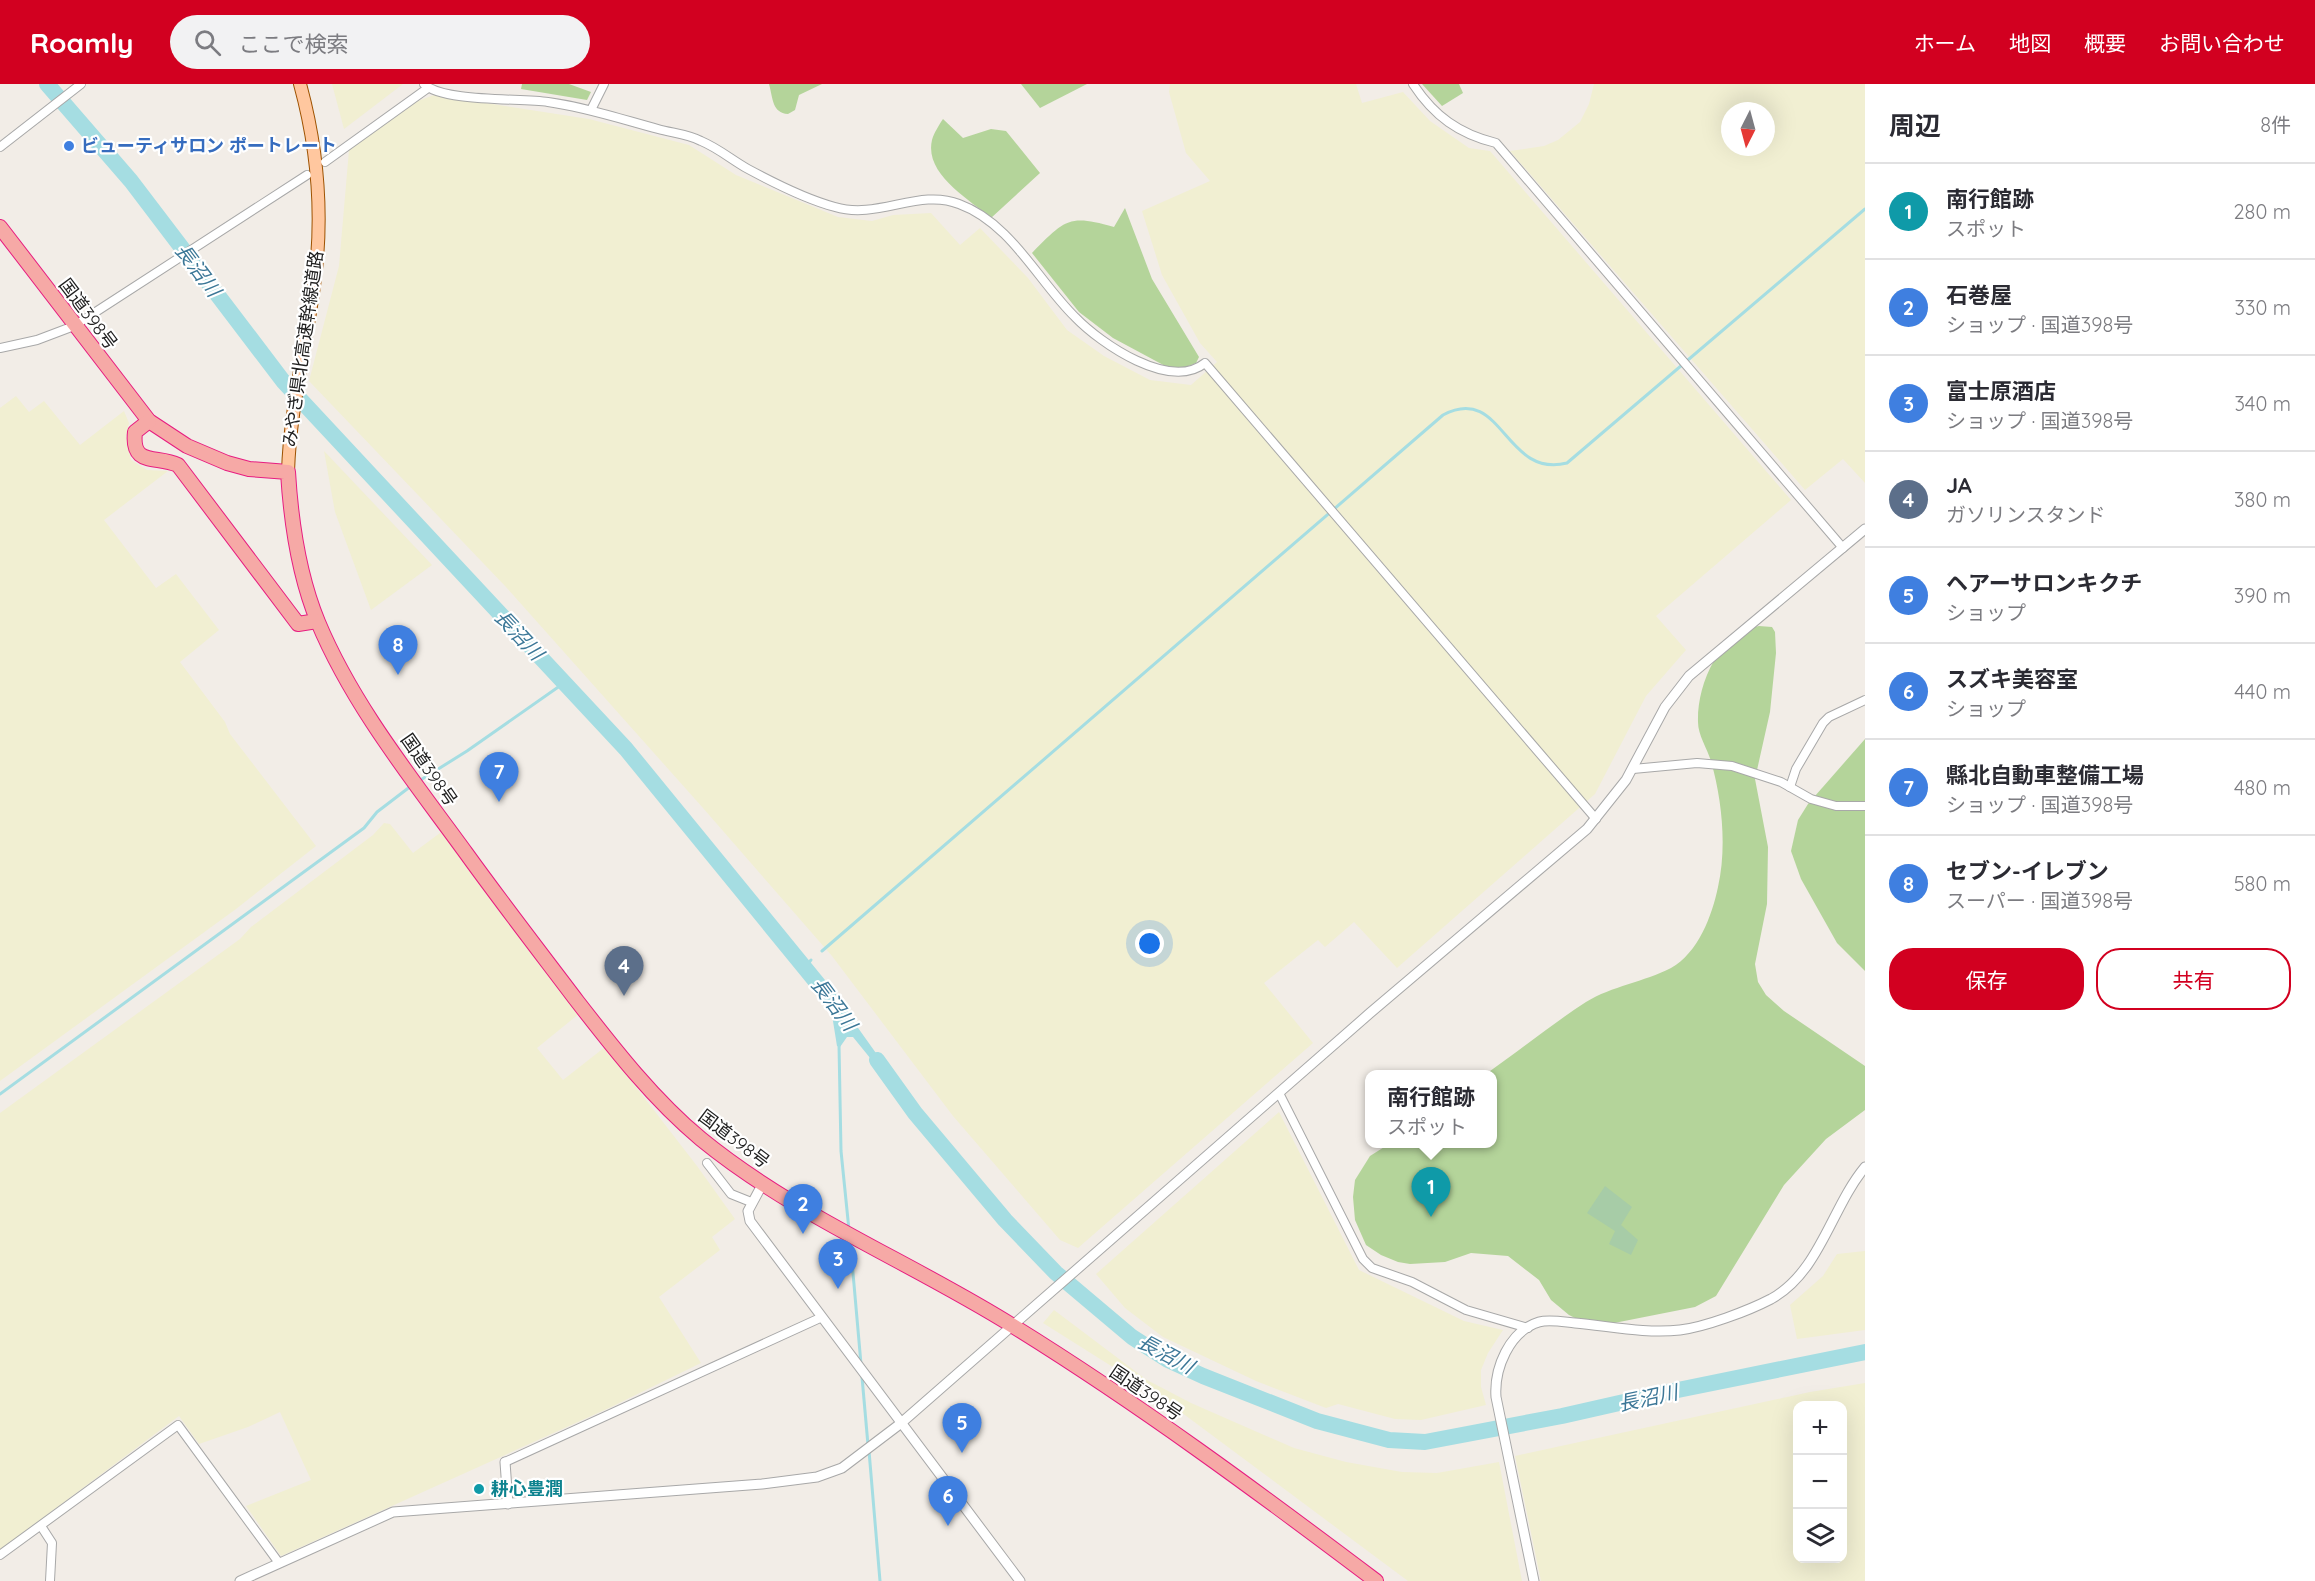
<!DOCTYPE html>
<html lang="ja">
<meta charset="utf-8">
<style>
:root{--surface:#fff;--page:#f2f2f3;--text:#2b2b33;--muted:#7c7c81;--line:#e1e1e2;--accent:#d20020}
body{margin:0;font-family:Quicksand,"Noto Sans JP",sans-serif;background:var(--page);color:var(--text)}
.controls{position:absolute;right:18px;bottom:18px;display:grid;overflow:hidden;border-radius:12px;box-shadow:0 6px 24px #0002}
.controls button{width:54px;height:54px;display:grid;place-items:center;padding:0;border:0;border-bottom:2px solid var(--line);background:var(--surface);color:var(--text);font:30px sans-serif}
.compass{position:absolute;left:1721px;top:18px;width:54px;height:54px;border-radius:50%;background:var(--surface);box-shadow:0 6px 24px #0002;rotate:186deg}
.you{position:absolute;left:1150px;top:860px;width:21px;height:21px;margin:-15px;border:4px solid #fff;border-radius:50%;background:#1a73e8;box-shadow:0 0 0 9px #1a73e833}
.badge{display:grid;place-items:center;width:39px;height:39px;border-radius:50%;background:var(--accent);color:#fff;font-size:20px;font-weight:700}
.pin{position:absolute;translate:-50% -50px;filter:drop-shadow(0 2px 3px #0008)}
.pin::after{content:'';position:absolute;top:32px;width:21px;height:18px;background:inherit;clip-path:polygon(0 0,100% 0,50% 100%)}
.popup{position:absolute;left:1365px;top:986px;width:132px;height:78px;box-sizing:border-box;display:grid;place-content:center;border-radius:12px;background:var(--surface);filter:drop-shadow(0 2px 4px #0005);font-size:20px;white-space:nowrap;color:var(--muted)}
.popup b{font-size:22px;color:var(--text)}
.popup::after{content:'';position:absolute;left:50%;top:100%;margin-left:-12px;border:12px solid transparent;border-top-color:var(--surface)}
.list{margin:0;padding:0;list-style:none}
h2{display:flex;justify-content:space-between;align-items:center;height:78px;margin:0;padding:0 24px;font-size:26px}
h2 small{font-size:20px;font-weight:400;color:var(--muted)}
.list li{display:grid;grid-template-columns:39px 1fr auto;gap:18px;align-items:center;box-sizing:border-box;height:96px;padding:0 24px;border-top:2px solid var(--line)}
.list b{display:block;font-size:22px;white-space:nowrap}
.list p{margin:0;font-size:20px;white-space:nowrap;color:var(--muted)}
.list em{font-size:20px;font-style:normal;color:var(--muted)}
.actions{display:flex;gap:12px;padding:18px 24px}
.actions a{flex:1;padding:14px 0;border:2px solid var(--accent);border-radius:24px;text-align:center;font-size:21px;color:var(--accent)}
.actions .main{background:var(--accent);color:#fff}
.icon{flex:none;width:33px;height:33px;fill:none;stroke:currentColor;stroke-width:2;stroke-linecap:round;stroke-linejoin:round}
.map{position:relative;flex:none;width:1865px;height:1497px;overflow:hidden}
header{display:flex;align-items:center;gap:36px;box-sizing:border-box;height:84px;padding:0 30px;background:var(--accent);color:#fff}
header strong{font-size:28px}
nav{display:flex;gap:33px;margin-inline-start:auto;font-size:21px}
.search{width:420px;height:54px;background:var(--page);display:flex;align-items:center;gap:15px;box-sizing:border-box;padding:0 21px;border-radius:33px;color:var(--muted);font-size:22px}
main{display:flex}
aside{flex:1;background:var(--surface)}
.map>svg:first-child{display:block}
</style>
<header>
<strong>Roamly</strong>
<div class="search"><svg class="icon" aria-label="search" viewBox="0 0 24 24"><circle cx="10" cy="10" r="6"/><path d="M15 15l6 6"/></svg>ここで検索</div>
<nav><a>ホーム</a><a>地図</a><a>概要</a><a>お問い合わせ</a></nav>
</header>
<main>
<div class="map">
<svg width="1865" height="1497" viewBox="0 0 1865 1497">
<rect width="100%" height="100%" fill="#f2ede7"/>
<g fill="#f1efd2" fill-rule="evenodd">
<path d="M332,0H403L344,45Z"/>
<path d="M1170,0H1356L1362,19L1403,8L1430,37L1469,64L1490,67L1791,416L1656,532L1686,566L1646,612L1595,710L1397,884L1354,838L1325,863L1318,856L1264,899L1313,959L1078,1164L1060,1156L953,1032L832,872L703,724L506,503L309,297L339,182L349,66L418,17L434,11L589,35L689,61L736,91L838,133L872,137L893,131L931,129L960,161L980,144L1028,194L1067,246L1104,272L1150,296L1191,301L1217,278L1200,259L1162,191L1142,127L1210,97L1186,69L1169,8Z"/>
<path d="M1594,0H1865V399L1843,375L1805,406L1510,67L1544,62L1558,56L1580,38L1589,20ZM1730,27H1766V63H1730Z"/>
<path d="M16,312L29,328L44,317L80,361L124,327L129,339L126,353L131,376L147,386L168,387L104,436L156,504L176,490L219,546L180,578L225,638L230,650L316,762L236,825L0,997V324Z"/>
<path d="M324,367L432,481L371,526L335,428Z"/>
<path d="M384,739L390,740L413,769L444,746L580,929L537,964L563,996L605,963L697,1082L735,1135L712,1153L720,1166L659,1213L701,1279L609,1324L281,1472L246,1422L311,1396L280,1328L248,1343L199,1360L179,1332L0,1466V1029L240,855L251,843L373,751Z"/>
<path d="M1279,1028L1359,1186L1464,1237L1503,1246L1488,1269L1481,1286V1303L1486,1321L1421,1336L1395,1335L1338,1320L1326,1324L1256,1297L1163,1253L1125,1224L1096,1190Z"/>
<path d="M1865,1167V1246L1797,1255L1790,1221L1823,1192L1837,1170Z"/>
<path d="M1054,1226L1147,1296L1191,1319L1294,1364L1346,1378L1402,1388L1437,1389L1499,1378L1522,1497H1408L1162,1314L1043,1239Z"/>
<path d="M1865,1299V1497H1541L1515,1372L1810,1308ZM1798,1322H1842V1474H1798Z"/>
</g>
<g fill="#b4d49a">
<path d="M522,0H569L591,8L587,16L521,5Z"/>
<path d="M769,0H822L799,11L795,26L788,30C772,29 773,14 769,0Z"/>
<path d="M1021,0H1087L1040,24Z"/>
<path d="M1422,0H1459L1463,9L1442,22Z"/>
<path d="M943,35L963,54L991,45L1006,47L1040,89L991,134C969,115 924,90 932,56C934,49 939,41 943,35Z"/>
<path d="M1125,124L1152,195L1199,273L1196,279L1186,283H1167L1113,254L1079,228L1032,169C1065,136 1068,130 1114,143Z"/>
<path d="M1759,542L1772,543L1775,548L1776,569L1770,628L1755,695L1768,763L1767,820L1755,880L1758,898L1766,911L1784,927L1865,982V1026L1826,1055L1784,1101L1716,1212L1695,1223L1604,1241L1585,1239L1569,1231L1551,1216L1539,1196L1508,1172L1471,1169L1445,1178L1410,1180L1398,1178L1381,1171L1366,1161L1355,1136L1353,1113L1355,1096L1370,1072L1389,1060H1492V990H1486C1519,967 1552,940 1586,918C1612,902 1644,898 1671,884C1698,869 1712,832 1718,803C1727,763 1722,716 1711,677C1707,664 1698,651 1698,638C1697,600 1719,549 1759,542Z"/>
<path d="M1865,655V887L1837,859L1801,795L1791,767L1798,736L1808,720Z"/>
</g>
<path fill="#a7cca7" d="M1605,1102L1632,1123L1621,1141L1638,1156L1631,1171L1609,1160L1615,1147L1587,1129Z"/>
<path fill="#a5dde2" d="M831,906L893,993L888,996L853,953H847L840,963L837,962L832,931L821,912Z"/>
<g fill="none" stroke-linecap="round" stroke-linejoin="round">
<g stroke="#a5dde2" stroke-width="3">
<path d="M419,697L467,667L564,599"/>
<path d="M822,867L1443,331C1503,299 1504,395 1567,379L1865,125"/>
<path d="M805,883L811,876"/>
<path d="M839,961L841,1067L849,1146"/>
<path d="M0,1010L364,744L377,728L411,702"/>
<path d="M850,1155L861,1280"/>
<path d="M862,1293L868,1361"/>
<path d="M869,1367L880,1497"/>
</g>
<g stroke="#a5dde2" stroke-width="16">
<path d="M47,0L131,97L283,297L626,665L840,927"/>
<path d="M877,976L915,1029L1005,1136L1056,1189L1132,1253L1168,1276L1203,1292L1317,1337L1389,1356L1425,1358L1562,1332L1668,1308L1865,1268"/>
</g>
<g stroke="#a8a8a8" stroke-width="10">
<g id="minor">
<path d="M424,0C443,18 519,14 548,18C585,23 621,35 658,45C672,49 688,50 701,57C718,64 732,76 748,85C774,99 805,115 835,123C878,136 919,104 959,120C1011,139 1038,197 1075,233C1101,260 1170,307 1205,279L1596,735"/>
<path d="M1413,0C1434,32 1459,50 1496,59L1843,464"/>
<path d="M591,26L604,0"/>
<path d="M0,63L81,0"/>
<path d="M325,78L428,4"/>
<path d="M0,264L37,256L74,242L307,91"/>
<path d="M1633,685L1697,679L1732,682L1781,698L1811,715L1836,722H1865"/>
<path d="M1790,703L1796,685L1823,639L1829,633L1865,616"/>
<path d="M1280,1011L1363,1175L1372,1184L1412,1198L1466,1226L1528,1244"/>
<path d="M707,1079L731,1110L751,1118"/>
<path d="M505,1378L820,1234"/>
<path d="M41,1442L52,1459L50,1497"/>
<path d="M0,1471L178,1341L279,1479"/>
</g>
</g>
<g stroke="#a8a8a8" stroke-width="11">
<g id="tertiary">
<path d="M763,1099L748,1127L750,1137L1020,1497"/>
<path d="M505,1378L508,1420"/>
<path d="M240,1497L393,1428L762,1400L817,1393L842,1384L900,1340L1370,929L1587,745L1626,696L1665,623L1689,592L1865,445"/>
<path d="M1534,1497L1496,1313C1494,1285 1509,1247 1539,1238C1549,1235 1564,1238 1575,1239C1609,1242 1646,1250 1680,1246C1705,1243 1748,1227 1771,1215C1820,1188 1831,1124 1865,1083"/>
</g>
</g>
<g stroke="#9e5200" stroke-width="14">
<path id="primary" d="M288,388C290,322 307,260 315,194C323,130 317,62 300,0"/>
</g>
<g stroke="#e71d81" stroke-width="16">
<g id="trunk">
<path d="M0,143L149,337L187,362L227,379L249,385L288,388C291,438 299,492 318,538C353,622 413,696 466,769C502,819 540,868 577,917C615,966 654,1016 701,1055C795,1132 911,1178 1013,1242C1139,1320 1258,1408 1376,1497"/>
<path d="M149,337L135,348C131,383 156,371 178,381L298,540L317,537"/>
</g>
</g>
<use href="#minor" stroke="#fff" stroke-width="8"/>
<use href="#tertiary" stroke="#fff" stroke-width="9"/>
<use href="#primary" stroke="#ffc79f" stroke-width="12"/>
<use href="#trunk" stroke="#f6a9a6" stroke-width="14"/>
</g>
<circle fill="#3f7fe0" stroke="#fff" stroke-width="2" cx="69" cy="62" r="6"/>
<circle fill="#0f9aa8" stroke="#fff" stroke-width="2" cx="479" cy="1405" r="6"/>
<g text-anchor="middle" stroke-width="4.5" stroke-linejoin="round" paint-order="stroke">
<g font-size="18" font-weight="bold" fill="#366cbe" stroke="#fff" text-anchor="start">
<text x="81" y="68">ビューティサロン ポートレート</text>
</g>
<g font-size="18" fill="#212121" stroke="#fff">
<text transform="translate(88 230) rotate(53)" y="6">国道398号</text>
<text transform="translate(303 265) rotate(-82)" y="6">みやぎ県北高速幹線道路</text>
<text transform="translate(429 686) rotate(55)" y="6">国道398号</text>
<text transform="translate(734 1055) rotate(37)" y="6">国道398号</text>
<text transform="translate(1146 1309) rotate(34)" y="6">国道398号</text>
</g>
<g font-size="18" font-weight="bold" fill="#0d838f" stroke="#fff" text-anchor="start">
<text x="491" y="1411">耕心豊潤</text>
</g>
<g font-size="20" font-style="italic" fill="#3b7797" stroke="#fff">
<text transform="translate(198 186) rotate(53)" y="7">長沼川</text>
<text transform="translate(519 551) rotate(47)" y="7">長沼川</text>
<text transform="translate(834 920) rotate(53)" y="7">長沼川</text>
<text transform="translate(1166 1270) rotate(28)" y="7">長沼川</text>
<text transform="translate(1648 1314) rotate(-12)" y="7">長沼川</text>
</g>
</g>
</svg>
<div class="controls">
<button>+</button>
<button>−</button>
<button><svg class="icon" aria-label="layers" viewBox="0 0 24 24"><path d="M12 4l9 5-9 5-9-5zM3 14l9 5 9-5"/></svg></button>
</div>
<svg class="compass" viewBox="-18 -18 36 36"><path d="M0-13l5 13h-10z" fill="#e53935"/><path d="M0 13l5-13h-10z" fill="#7c7c81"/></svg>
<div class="you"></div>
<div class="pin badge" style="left:1431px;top:1133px;background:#0f9aa8">1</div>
<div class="popup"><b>南行館跡</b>スポット</div>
<div class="pin badge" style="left:803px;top:1150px;background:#3f7fe0">2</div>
<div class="pin badge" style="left:838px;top:1205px;background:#3f7fe0">3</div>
<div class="pin badge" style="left:624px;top:912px;background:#5c6f8a">4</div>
<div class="pin badge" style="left:962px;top:1369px;background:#3f7fe0">5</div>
<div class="pin badge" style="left:948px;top:1442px;background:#3f7fe0">6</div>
<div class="pin badge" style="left:499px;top:718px;background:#3f7fe0">7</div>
<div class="pin badge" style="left:398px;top:591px;background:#3f7fe0">8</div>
</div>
<aside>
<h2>周辺<small>8件</small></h2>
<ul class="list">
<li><span class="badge" style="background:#0f9aa8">1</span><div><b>南行館跡</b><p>スポット</p></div><em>280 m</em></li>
<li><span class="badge" style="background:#3f7fe0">2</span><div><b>石巻屋</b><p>ショップ · 国道398号</p></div><em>330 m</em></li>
<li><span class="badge" style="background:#3f7fe0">3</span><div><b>富士原酒店</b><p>ショップ · 国道398号</p></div><em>340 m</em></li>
<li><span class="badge" style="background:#5c6f8a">4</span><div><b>JA</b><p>ガソリンスタンド</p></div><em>380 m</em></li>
<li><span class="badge" style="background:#3f7fe0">5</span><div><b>ヘアーサロンキクチ</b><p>ショップ</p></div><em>390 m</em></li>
<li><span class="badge" style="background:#3f7fe0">6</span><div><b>スズキ美容室</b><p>ショップ</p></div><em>440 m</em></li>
<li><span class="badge" style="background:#3f7fe0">7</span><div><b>縣北自動車整備工場</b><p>ショップ · 国道398号</p></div><em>480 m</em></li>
<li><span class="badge" style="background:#3f7fe0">8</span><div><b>セブン-イレブン</b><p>スーパー · 国道398号</p></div><em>580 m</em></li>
</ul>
<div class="actions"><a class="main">保存</a><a>共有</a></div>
</aside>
</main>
